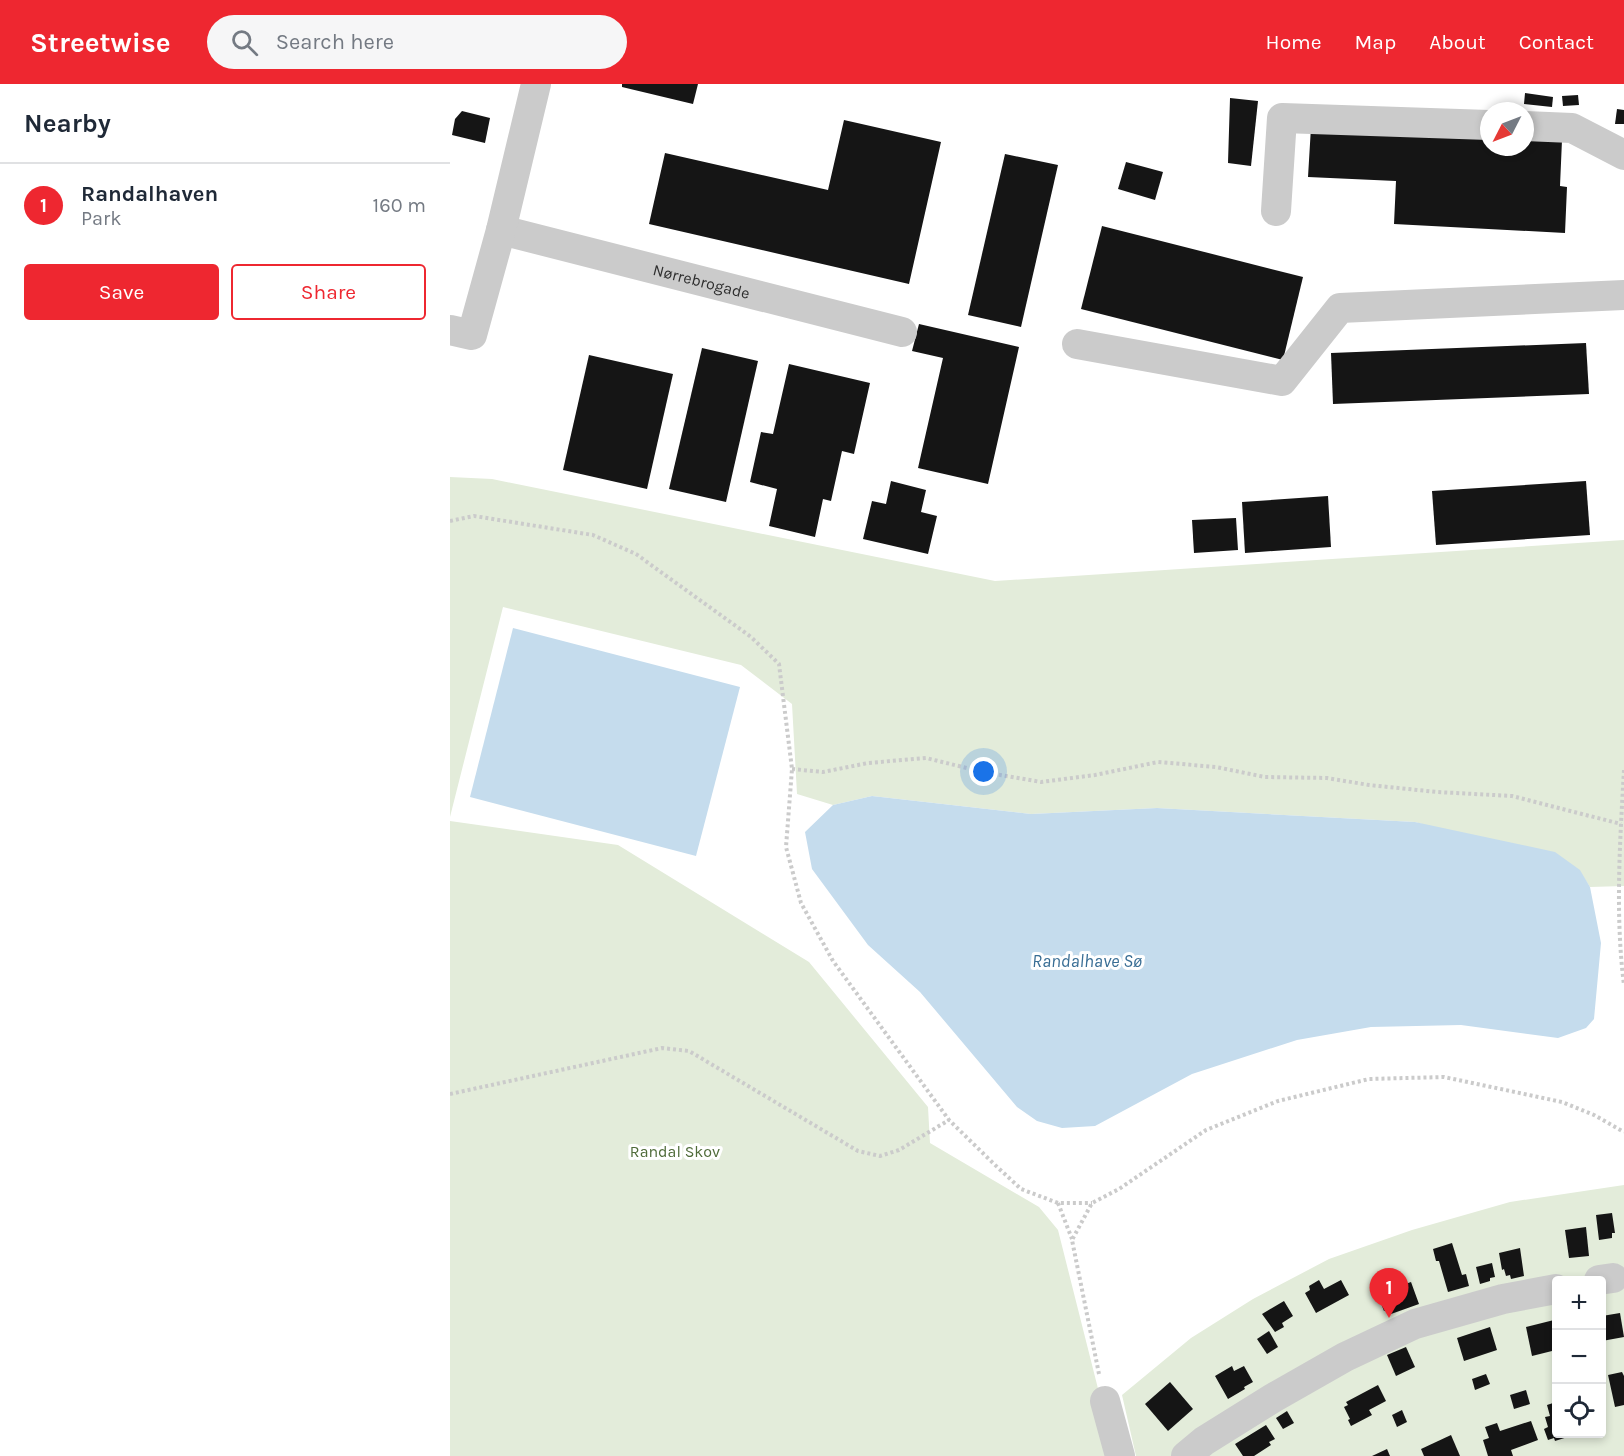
<!DOCTYPE html>
<meta charset="utf-8">
<style>
:root{--surface:#fff;--page:#f6f6f7;--text:#1f2937;--muted:#747a83;--line:#e0e1e3;--accent:#ee2730}
body{margin:0;font-family:Karla,sans-serif;background:var(--page);color:var(--text)}
.controls{position:absolute;right:18px;bottom:18px;display:grid;overflow:hidden;border-radius:6px;box-shadow:0 3px 9px #0003}
.controls button{width:54px;height:54px;display:grid;place-items:center;padding:0;border:0;border-bottom:2px solid var(--line);background:var(--surface);color:var(--text);font:30px sans-serif}
.compass{position:absolute;left:1030px;top:18px;width:54px;height:54px;border-radius:50%;background:var(--surface);box-shadow:0 3px 9px #0003;rotate:228deg}
.you{position:absolute;left:534px;top:688px;width:21px;height:21px;margin:-15px;border:4px solid #fff;border-radius:50%;background:#1a73e8;box-shadow:0 0 0 9px #1a73e833}
.badge{display:grid;place-items:center;width:39px;height:39px;border-radius:50%;background:var(--accent);color:#fff;font-size:20px;font-weight:700}
.pin{position:absolute;translate:-50% -50px;filter:drop-shadow(0 2px 3px #0008)}
.pin::after{content:'';position:absolute;top:32px;width:21px;height:18px;background:inherit;clip-path:polygon(0 0,100% 0,50% 100%)}
.list{margin:0;padding:0;list-style:none}
h2{display:flex;justify-content:space-between;align-items:center;height:78px;margin:0;padding:0 24px;font-size:26px}
h2 small{font-size:20px;font-weight:400;color:var(--muted)}
.list li{display:grid;grid-template-columns:39px 1fr auto;gap:18px;align-items:center;box-sizing:border-box;height:84px;padding:0 24px;border-top:2px solid var(--line)}
.list b{display:block;font-size:22px;white-space:nowrap}
.list p{margin:0;font-size:20px;white-space:nowrap;color:var(--muted)}
.list em{font-size:20px;font-style:normal;color:var(--muted)}
.actions{display:flex;gap:12px;padding:18px 24px}
.actions a{flex:1;padding:14px 0;border:2px solid var(--accent);border-radius:6px;text-align:center;font-size:21px;color:var(--accent)}
.actions .main{background:var(--accent);color:#fff}
.icon{flex:none;width:33px;height:33px;fill:none;stroke:currentColor;stroke-width:2;stroke-linecap:round;stroke-linejoin:round}
.map{position:relative;flex:none;width:1174px;height:1372px;overflow:hidden}
header{display:flex;align-items:center;gap:36px;box-sizing:border-box;height:84px;padding:0 30px;background:var(--accent);color:#fff}
header strong{font-size:28px}
nav{display:flex;gap:33px;margin-inline-start:auto;font-size:21px}
.search{width:420px;height:54px;background:var(--page);display:flex;align-items:center;gap:15px;box-sizing:border-box;padding:0 21px;border-radius:33px;color:var(--muted);font-size:22px}
main{display:flex}
aside{flex:1;background:var(--surface)}
.map>svg:first-child{display:block}
</style>
<header>
<strong>Streetwise</strong>
<div class="search"><svg class="icon" aria-label="search" viewBox="0 0 24 24"><circle cx="10" cy="10" r="6"/><path d="M15 15l6 6"/></svg>Search here</div>
<nav><a>Home</a><a>Map</a><a>About</a><a>Contact</a></nav>
</header>
<main>
<aside>
<h2>Nearby<small></small></h2>
<ul class="list">
<li><span class="badge">1</span><div><b>Randalhaven</b><p>Park</p></div><em>160 m</em></li>
</ul>
<div class="actions"><a class="main">Save</a><a>Share</a></div>
</aside>
<div class="map">
<svg width="1174" height="1372" viewBox="0 0 1174 1372">
<rect width="100%" height="100%" fill="#fff"/>
<g fill="#e3ecda" fill-rule="evenodd">
<path d="M0,393L42,395L545,497L1174,456V802L1140,803L1129,786L965,738L707,724L581,730L422,712L383,721L347,710L342,620L291,581L53,523L0,733Z"/>
<path d="M0,737L168,761L359,878L478,1023L480,1059L589,1123L608,1146L665,1372H0Z"/>
<path d="M1174,1101V1372H686L672,1311L741,1254L803,1215L879,1175L962,1146L1060,1118ZM1106,1196H1152V1350H1106Z"/>
</g>
<g fill="#c5dced">
<path d="M63,544L290,603L246,772L20,713Z"/>
<path d="M422,712L581,730L707,724L965,738L1105,768L1130,786L1140,803L1151,859L1144,935L1136,944L1108,954L1011,941L921,943L847,956L742,990L645,1042L612,1044L587,1037L567,1023L470,908L418,861L362,785L355,748L383,721Z"/>
</g>
<g fill="#151515">
<path d="M172,0H248L243,20L172,3Z"/>
<path d="M1075,9L1103,13L1102,23L1074,20Z"/>
<path d="M1128,11L1129,21L1113,22L1112,12Z"/>
<path d="M780,14L808,17L801,82L778,79Z"/>
<path d="M1167,25L1174,26V40H1165Z"/>
<path d="M12,27L40,34L35,59L2,51L5,35Z"/>
<path d="M394,36L491,58L459,200L199,140L215,69L378,106Z"/>
<path d="M861,43L1039,52V63H1075V54L1112,56L1110,102L1117,103L1115,149L944,140L946,97L858,93Z"/>
<path d="M555,70L608,81L571,243L518,231Z"/>
<path d="M676,78L713,88L705,116L668,105Z"/>
<path d="M652,142L853,193L833,276L631,225Z"/>
<path d="M469,240L569,263L538,400L468,384L493,274L462,267Z"/>
<path d="M1136,259L1139,310L883,320L881,269Z"/>
<path d="M252,264L308,277L276,418L219,405Z"/>
<path d="M139,271L223,290L197,405L113,386Z"/>
<path d="M339,280L420,299L404,370L392,367L381,417L373,415L365,453L319,442L327,405L300,398L311,348L323,350Z"/>
<path d="M441,397L476,406L471,428L487,432L478,470L413,455L422,417L436,420Z"/>
<path d="M1136,397L1140,451L986,461L982,407Z"/>
<path d="M878,412L881,463L795,469L792,418Z"/>
<path d="M786,434L788,466L744,469L742,436Z"/>
<path d="M1162,1129L1165,1149H1162V1154L1149,1156L1146,1131Z"/>
<path d="M1136,1143L1139,1172L1119,1174L1115,1146Z"/>
<path d="M1002,1159L1012,1191L1016,1190L1019,1202L998,1208L989,1177H986L983,1165Z"/>
<path d="M1070,1164L1074,1192L1061,1195L1060,1191L1056,1192L1054,1185L1052,1186L1049,1169Z"/>
<path d="M1042,1179L1045,1193L1040,1194V1197L1030,1200L1026,1183Z"/>
<path d="M869,1196L874,1205L891,1196L899,1211L866,1229L855,1209L860,1206L859,1202Z"/>
<path d="M961,1198L969,1220L941,1230L940,1224L934,1227L929,1214L935,1212L933,1208Z"/>
<path d="M834,1217L843,1232L832,1239L834,1243L825,1248L812,1230Z"/>
<path d="M1170,1229L1174,1253L1152,1257V1232Z"/>
<path d="M1104,1236L1106,1248V1266L1082,1272L1076,1243Z"/>
<path d="M1040,1243L1047,1266L1014,1277L1007,1254Z"/>
<path d="M819,1247L828,1263L817,1270L807,1255Z"/>
<path d="M956,1263L965,1283L946,1292L937,1271Z"/>
<path d="M782,1282L784,1287L794,1282L803,1298L794,1303L795,1305L778,1315L765,1292Z"/>
<path d="M1172,1288L1174,1292V1321L1165,1323L1158,1291Z"/>
<path d="M1036,1290L1040,1300L1025,1306L1022,1295Z"/>
<path d="M720,1298L743,1325L718,1347L695,1320Z"/>
<path d="M928,1301L936,1317L919,1326L922,1331L901,1342L898,1336L900,1335L894,1323L898,1321L896,1318Z"/>
<path d="M1076,1306L1080,1320L1064,1325L1060,1311Z"/>
<path d="M1106,1318V1350H1127L1105,1357L1104,1354L1098,1356L1094,1345L1098,1343L1095,1333L1100,1332L1097,1321Z"/>
<path d="M952,1326L957,1338L947,1343L942,1331Z"/>
<path d="M837,1327L844,1339L833,1345L826,1334Z"/>
<path d="M1081,1337L1088,1356L1061,1366L1063,1372H1038L1033,1356L1039,1354L1035,1343L1047,1339L1050,1347Z"/>
<path d="M816,1341L825,1355L819,1358L821,1361L804,1372H793L785,1360Z"/>
<path d="M1001,1351L1010,1372H974L971,1365Z"/>
<path d="M937,1365L940,1372H922Z"/>
</g>
<g fill="none" stroke-linecap="round" stroke-linejoin="round">
<g stroke="#cbcbcb" stroke-width="4" stroke-dasharray="3 3" stroke-linecap="butt">
<path d="M0,437L24,432L143,451L186,470L301,553L329,580L342,685L336,763L351,819L383,877L499,1036L544,1080L571,1105L608,1119H642"/>
<path d="M342,685L373,688L418,679L476,674L533,688L591,698L645,691L708,678L766,683L815,693L877,694L919,701L987,708L1062,712L1171,740"/>
<path d="M1174,686C1170,756 1165,831 1174,901"/>
<path d="M0,1010L212,964L239,967L408,1067L430,1072L449,1066L499,1036"/>
<path d="M608,1119L622,1155"/>
<path d="M649,1290L622,1156L642,1119L669,1105L756,1046L828,1017L919,995L994,993L1112,1018L1144,1031L1174,1048"/>
</g>
<g stroke="#cbcbcb" stroke-width="30">
<path d="M1075,42L1122,44L1174,71"/>
<path d="M826,127L832,34L1039,41"/>
<path id="s1" d="M51,146L452,248"/>
<path d="M0,246L22,251L51,146L86,0"/>
<path d="M627,260L832,297L890,224L1174,211"/>
<path d="M1149,1196L1163,1194"/>
<path d="M655,1317L670,1372"/>
<path d="M736,1372L754,1357L823,1314L895,1273L965,1240L1053,1215L1106,1205"/>
</g>
</g>
<g text-anchor="middle" stroke-width="6" stroke-linejoin="round" paint-order="stroke">
<g font-size="16" fill="#2e2e2e" stroke="#fff">
<text dy="6" stroke="none"><textPath href="#s1" startOffset="207">Nørrebrogade</textPath></text>
</g>
<g font-size="16" fill="#4f6b39" stroke="#fff">
<text x="225" y="1073">Randal Skov</text>
</g>
<g font-size="18" font-style="italic" fill="#386d94" stroke="#fff">
<text x="637" y="883">Randalhave Sø</text>
</g>
</g>
</svg>
<div class="controls">
<button>+</button>
<button>−</button>
<button><svg class="icon" aria-label="locate" viewBox="0 0 24 24"><circle cx="12" cy="12" r="6"/><path d="M12 2v4M12 18v4M2 12h4M18 12h4"/></svg></button>
</div>
<svg class="compass" viewBox="-18 -18 36 36"><path d="M0-13l5 13h-10z" fill="#e53935"/><path d="M0 13l5-13h-10z" fill="#747a83"/></svg>
<div class="you"></div>
<div class="pin badge" style="left:939px;top:1234px">1</div>
</div>
</main>
